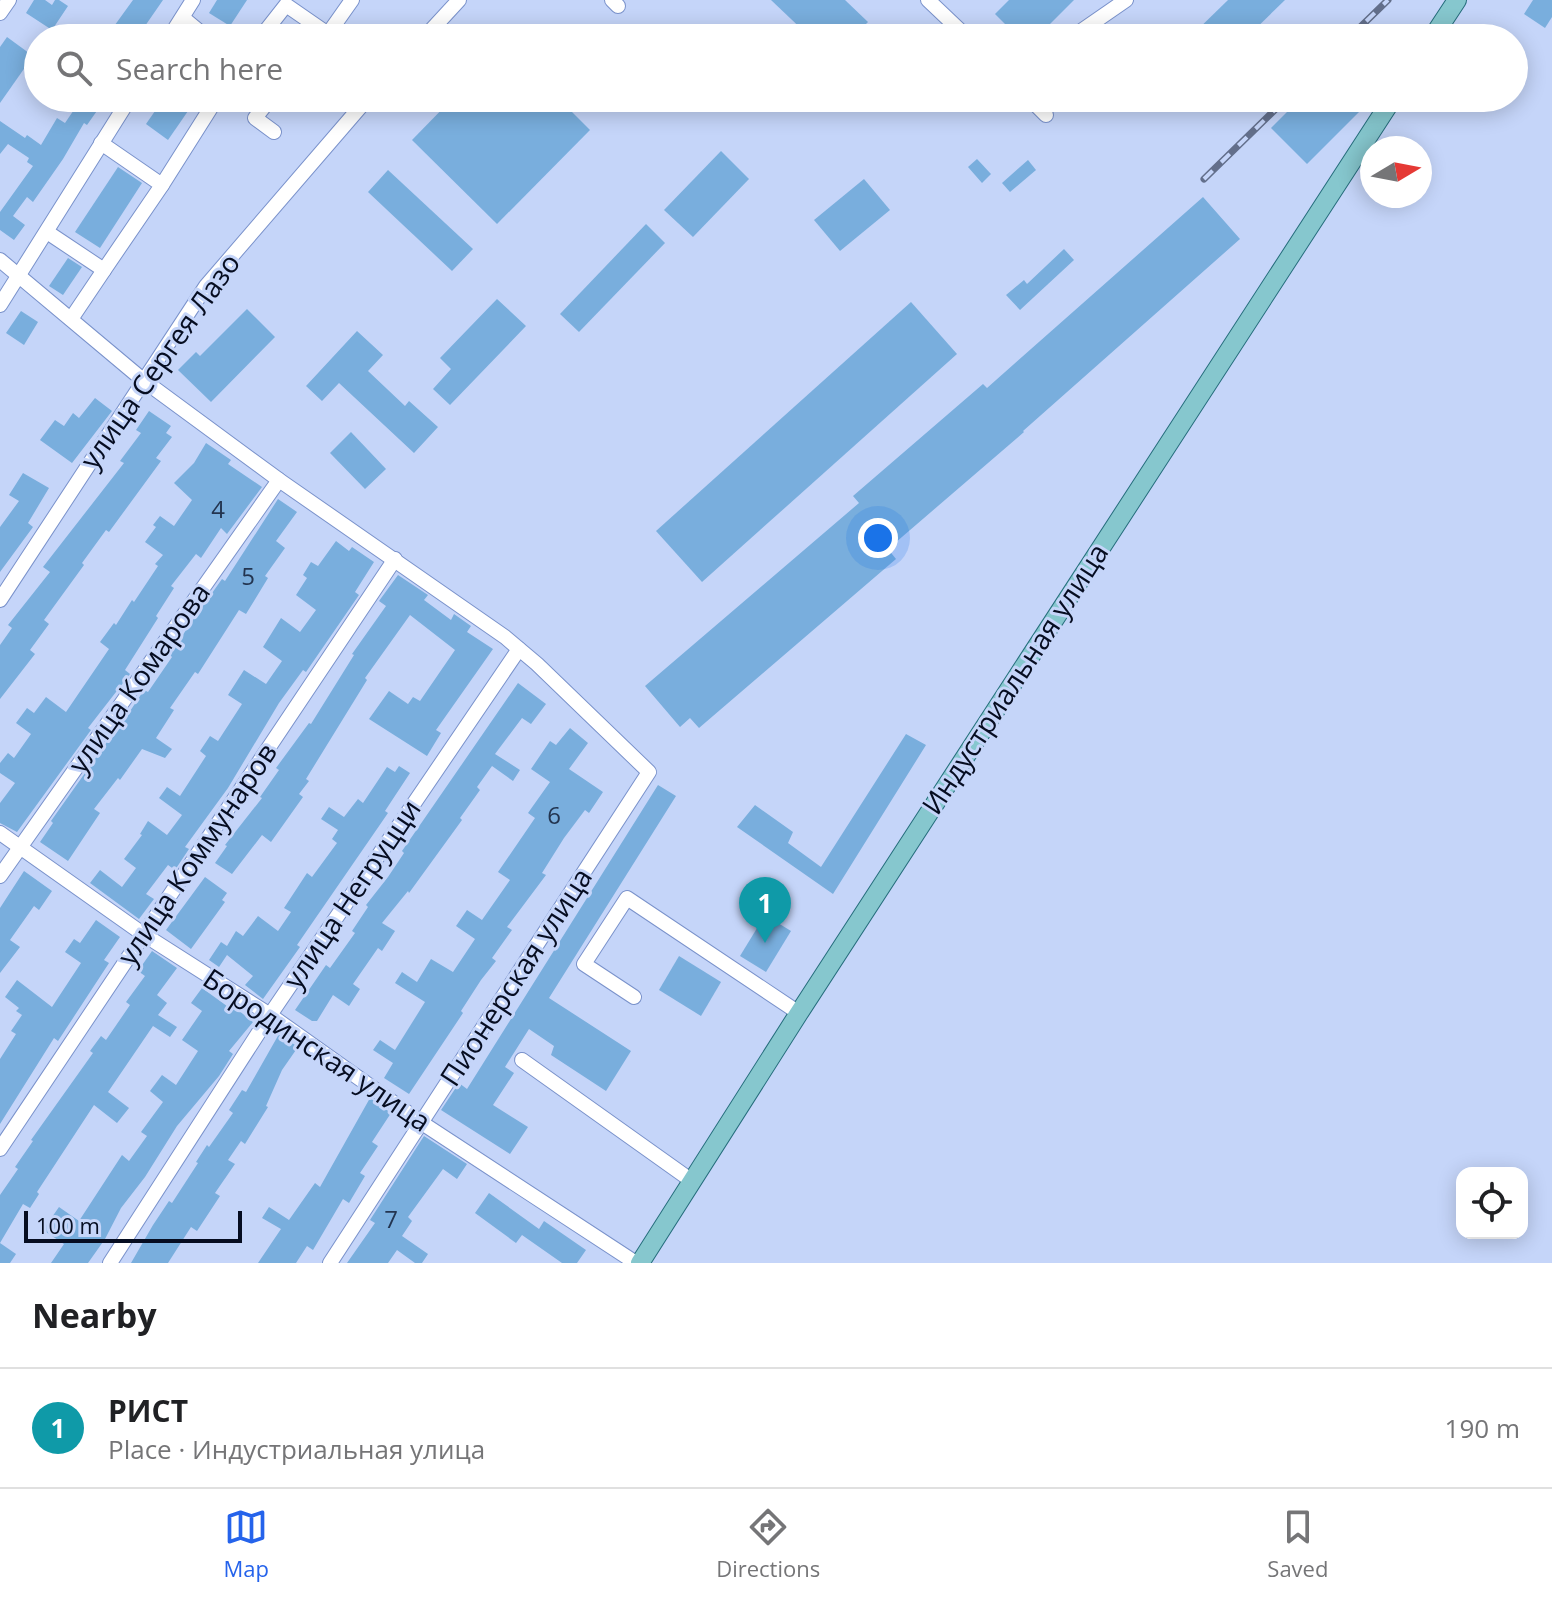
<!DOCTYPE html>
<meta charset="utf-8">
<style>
:root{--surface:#fff;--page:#f6f6f6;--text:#202124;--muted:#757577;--line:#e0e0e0;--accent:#2563eb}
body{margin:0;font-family:"Open Sans",sans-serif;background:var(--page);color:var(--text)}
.controls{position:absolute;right:24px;bottom:24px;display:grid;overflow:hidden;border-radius:16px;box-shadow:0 4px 20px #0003}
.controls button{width:72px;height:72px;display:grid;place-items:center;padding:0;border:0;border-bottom:2px solid var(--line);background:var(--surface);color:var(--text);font:40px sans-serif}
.compass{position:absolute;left:1360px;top:136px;width:72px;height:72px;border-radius:50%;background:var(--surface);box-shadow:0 4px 20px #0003;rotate:80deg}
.scale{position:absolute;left:24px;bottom:20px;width:218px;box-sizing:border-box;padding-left:8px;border:4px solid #060d21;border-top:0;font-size:22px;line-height:28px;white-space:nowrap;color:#060d21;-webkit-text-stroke:6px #c5d5f9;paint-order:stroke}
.you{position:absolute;left:878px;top:538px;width:28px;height:28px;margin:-20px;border:6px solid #fff;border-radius:50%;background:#1a73e8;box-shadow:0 0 0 12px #1a73e833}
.badge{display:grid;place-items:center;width:52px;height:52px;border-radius:50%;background:var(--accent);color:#fff;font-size:26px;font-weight:700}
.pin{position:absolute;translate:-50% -66px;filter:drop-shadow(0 2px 4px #0008)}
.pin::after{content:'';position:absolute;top:42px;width:28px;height:24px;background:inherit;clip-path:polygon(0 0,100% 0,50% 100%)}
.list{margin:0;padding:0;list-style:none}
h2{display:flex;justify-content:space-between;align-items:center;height:104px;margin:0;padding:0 32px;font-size:34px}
h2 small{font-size:26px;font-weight:400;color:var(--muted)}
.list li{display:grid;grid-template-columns:52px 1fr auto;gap:24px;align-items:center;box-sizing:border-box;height:120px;padding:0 32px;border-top:2px solid var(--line)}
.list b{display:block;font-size:30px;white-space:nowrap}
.list p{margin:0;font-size:26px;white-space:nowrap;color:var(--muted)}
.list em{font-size:26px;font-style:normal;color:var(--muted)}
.icon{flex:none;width:44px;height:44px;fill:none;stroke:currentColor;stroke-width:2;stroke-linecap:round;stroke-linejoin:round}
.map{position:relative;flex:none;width:1552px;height:1263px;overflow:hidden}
.search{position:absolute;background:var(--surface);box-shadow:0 4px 20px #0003;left:24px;right:24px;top:24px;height:88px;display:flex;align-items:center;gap:20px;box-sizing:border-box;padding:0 28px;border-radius:44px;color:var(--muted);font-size:30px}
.sheet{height:224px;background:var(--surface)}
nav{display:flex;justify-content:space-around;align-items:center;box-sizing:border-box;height:112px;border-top:2px solid var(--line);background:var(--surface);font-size:22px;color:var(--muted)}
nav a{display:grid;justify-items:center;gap:4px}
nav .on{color:var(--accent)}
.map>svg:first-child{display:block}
</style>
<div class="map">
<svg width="1552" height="1263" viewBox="0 0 1552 1263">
<rect width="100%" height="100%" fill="#c5d5f9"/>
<g fill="#79aedd">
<path d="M34,0H45L52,5L55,0H59L68,6L52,30L26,13Z"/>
<path d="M133,0H163L145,26L149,28L142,38H124L112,29Z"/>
<path d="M217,0H247L230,26L209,13Z"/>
<path d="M771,0H845L868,22L852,38H811Z"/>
<path d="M1009,0H1074L1036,38H1019L995,14Z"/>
<path d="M1228,0H1285L1246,38H1189Z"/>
<path d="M1533,0H1552V17L1545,28L1524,14Z"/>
<path d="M7,37L33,56L0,103V47Z"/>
<path d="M82,98H106L87,125L84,123L63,159L33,202L27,197L13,216L25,225L14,240L0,230V212L33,166L27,162L29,158L8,144L0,154V121L25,138L27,135L41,145L57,118L65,123Z"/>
<path d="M164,98H197L168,140L146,124Z"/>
<path d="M453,98H558L590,130L497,224L412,140Z"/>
<path d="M1301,98H1373L1307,164L1271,128Z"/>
<path d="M721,151L749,179L693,237L664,210Z"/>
<path d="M977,159L991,174L982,183L968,167Z"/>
<path d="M1028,160L1036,170L1010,192L1002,183Z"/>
<path d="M118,167L142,183L100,248L75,232Z"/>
<path d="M388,170L473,249L452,271L368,192Z"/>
<path d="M864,179L890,210L840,251L814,220Z"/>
<path d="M1203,197L1240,239L1023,431L1024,432L888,549L896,559L699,728L690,718L680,727L645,686L859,503L853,496L983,384L987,388Z"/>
<path d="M646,224L665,243L579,332L560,314Z"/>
<path d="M1064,249L1074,260L1020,310L1006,295L1024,280L1027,284Z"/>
<path d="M68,258L82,267L63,295L49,286Z"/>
<path d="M497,299L526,326L450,405L433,389L451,369L440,358Z"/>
<path d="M911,302L957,354L702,582L656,531Z"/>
<path d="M247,309L275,337L211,402L178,370L196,352L200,356Z"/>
<path d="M21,311L38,322L24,345L6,333Z"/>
<path d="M357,331L383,355L368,371L405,406L409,401L438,427L414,453L339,383L322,401L306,386Z"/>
<path d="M95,398L112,411L72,463L40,440L55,420L64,426L73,413L79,418Z"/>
<path d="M149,411L171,426L166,433L172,437L156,458L161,461L109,532L106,530L82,563L84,565L44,620L49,624L30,650L35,654L0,699V645L12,628L8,625L50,572L43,567L124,463L120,461L141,433L136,430Z"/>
<path d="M351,432L386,469L365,489L330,453Z"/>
<path d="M206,443L231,460L228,464L262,487L227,534L221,528L201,558L196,554L171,586L174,588L156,616L158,618L125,670L130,674L88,728L91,730L17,832L0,823V803L15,783L0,773V763L8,753L14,758L31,734L16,723L27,708L34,713L46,697L66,712L81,690L109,649L100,642L114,623L116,625L132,600L134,602L158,566L155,564L163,555L145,542L156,527L153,525L160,516L174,526L192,500L174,483L194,463Z"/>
<path d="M23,473L49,488L28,523L33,527L0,572V527L19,501L9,495Z"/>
<path d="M278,499L297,512L276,541L285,548L265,576L268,578L246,614L239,610L198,674L195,672L170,708L174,710L156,738L172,749L165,758L142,749L120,780L118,778L94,809L100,813L68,861L40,842L53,823L51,821L107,742L109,743L144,690L148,692L172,657L170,655L188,627L222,579L225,581Z"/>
<path d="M336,541L349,551L352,547L374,562L355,592L359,595L306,672L303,670L279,703L228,788L185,847L189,849L175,870L168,865L146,894L154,899L139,919L90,883L100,870L122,887L136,868L124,859L142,835L140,834L148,821L167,835L182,815L159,798L167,787L180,796L206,756L200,751L210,736L218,741L242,704L228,695L244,670L266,684L282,661L263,647L281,618L300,632L316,610L296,595L307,578L303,575L311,562L318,566Z"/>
<path d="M398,575L428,595L424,600L451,620L454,614L471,626L467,632L493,649L436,730L441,733L427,756L369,719L389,691L408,704L413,697L420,701L455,650L410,615L365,678L367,680L306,779L309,781L299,794L303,797L271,842L262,835L232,874L215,863L227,846L225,845L262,798L260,797L279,770L276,768L309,723L311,724L354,655L352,654L386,606L379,601Z"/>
<path d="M518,683L546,704L531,724L522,718L495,754L520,770L513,781L492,766L477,787L480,790L460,818L462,820L409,893L408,891L382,923L395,931L382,951L378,948L353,984L360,989L349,1006L333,995L317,1021H312L295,1010L326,965L330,968L355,933L352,931L368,907L366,905L388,877L404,853L402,851Z"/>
<path d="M570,728L588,743L569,769L603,792L589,813L585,810L564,838L542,873L546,875L507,927L512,930L492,958L496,961L481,980L461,1011L463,1013L409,1094L384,1078L393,1063L373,1050L380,1040L395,1050L425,1002L395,983L402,972L417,982L431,959L453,972L475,939L456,926L467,910L482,920L510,880L498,872L535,818L528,813L550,782L531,769L550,741L556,745Z"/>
<path d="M906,734L926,745L833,894L737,827L755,805L793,832L788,843L821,867Z"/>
<path d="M399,766L410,773L385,811L388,813L297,945L300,947L263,999L245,985L253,976L227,955L219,967L209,960L221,942L227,946L236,931L243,936L258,916L278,931L291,912L284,908L307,873L312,877L337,843L332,839L338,830L321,819L329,807L344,817L358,799L363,803L387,767L395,772Z"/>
<path d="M658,785L676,796L549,998L631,1051L606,1091L551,1055L554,1046L529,1029L505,1067L514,1073L493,1105L528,1127L510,1154L441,1110L459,1083L467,1089Z"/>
<path d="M24,871L52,891L39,910L34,906L10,940L20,947L0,973V908Z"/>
<path d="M205,877L227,893L222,900L225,902L191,949L166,930Z"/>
<path d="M765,915L791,931L766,972L740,956Z"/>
<path d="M96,920L120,937L104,960L109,963L58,1041L54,1038L0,1124V1059L16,1034L11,1031L22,1015L16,1011L19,1008L5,997L17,980L52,1007L81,963L65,952L74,939L80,943Z"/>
<path d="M152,951L177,968L157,995L167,1003L158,1015L177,1027L170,1037L153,1026L108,1092L129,1108L117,1123L94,1105L37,1192L39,1194L30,1208L23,1204L0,1243V1195L18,1169L15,1167L33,1141L31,1140L93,1053L90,1051L101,1036L106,1040L130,1005L126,1002L145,976L138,971Z"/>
<path d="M679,956L721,982L701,1016L659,990Z"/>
<path d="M202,988L231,1009L233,1006L253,1022L229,1051L233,1054L219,1076L177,1126L145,1177L121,1208L105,1239L88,1263H51L64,1244L43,1230L59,1207L79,1221L122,1155L129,1161L147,1136L141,1132L163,1102L150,1091L162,1075L176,1085L198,1051L182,1040L202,1011L191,1003Z"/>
<path d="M279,1034L298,1047L282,1070L266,1106L268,1107L245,1144L241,1141L228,1160L235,1164L215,1193L220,1196L197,1231L191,1227L168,1263H131L153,1225L169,1201L172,1203L198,1163L196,1162L207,1145L209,1147L233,1113L229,1110L242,1090L246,1092Z"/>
<path d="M370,1098L391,1113L372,1142L378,1146L360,1173L365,1176L349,1203L343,1199L313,1250L307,1246L296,1263H258L281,1229L262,1218L269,1207L289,1220L315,1183L320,1187Z"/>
<path d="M424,1136L467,1164L457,1179L443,1169L408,1217L412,1221L402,1236L428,1254L422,1263H415L397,1250L388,1263H347L375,1223L370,1220Z"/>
<path d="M489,1193L539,1229L544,1221L586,1250L577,1263H562L522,1235L516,1243L475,1213Z"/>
<path d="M0,1243L16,1254L10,1263H0Z"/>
</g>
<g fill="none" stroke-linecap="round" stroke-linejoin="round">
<g stroke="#7a92cb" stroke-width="16">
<g id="minor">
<path d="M612,0L618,6"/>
<path d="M928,0L968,38"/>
<path d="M0,13L9,0"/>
<path d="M183,18L207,38"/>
<path d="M169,38L193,0"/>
<path d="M260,38L286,5L328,34L352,0"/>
<path d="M424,38L459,0"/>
<path d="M1071,38L1126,0"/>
<path d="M271,98L255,118L274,132"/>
<path d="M300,98L305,102L321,98"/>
<path d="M1029,98L1046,115"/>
<path d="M162,185L217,98"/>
<path d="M47,232L104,270L162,185L101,143"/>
<path d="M0,260L143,380L279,480L505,637L537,664L649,772L330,1263"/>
<path d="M0,305L130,98"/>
<path d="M71,319L104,270"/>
<path d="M0,600L206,286L368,98"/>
<path d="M0,833L143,934L270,1015L422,1123L636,1263"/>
<path d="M0,876L279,480"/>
<path d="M634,997L584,964L627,898L799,1013"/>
<path d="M522,1060L692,1181"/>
<path d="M0,1149L395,559"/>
<path d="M110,1263L270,1015L519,649"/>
</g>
</g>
<g stroke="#256d7c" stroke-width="20">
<g id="major">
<path d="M1432,38L1457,0"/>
<path d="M640,1263L799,1013L1393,98"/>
</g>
</g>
<use href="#minor" stroke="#fff" stroke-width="14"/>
<use href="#major" stroke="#86c7ce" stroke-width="18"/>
<g stroke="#636f8b" stroke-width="7">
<g id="rail">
<path d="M1349,38L1388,0"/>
<path d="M1204,179L1287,98"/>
</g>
</g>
<use href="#rail" stroke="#c5d5f9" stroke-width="4" stroke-dasharray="12" stroke-linecap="butt"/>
</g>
<g text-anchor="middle" stroke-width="6" stroke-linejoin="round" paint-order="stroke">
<g font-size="24" fill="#233550">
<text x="218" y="518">4</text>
<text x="248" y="585">5</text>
<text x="554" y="824">6</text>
<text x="391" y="1228">7</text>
</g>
<g font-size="28" fill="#060d21" stroke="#c5d5f9">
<text transform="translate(160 361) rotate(-55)" y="10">улица Сергея Лазо</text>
<text transform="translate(139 678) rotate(-55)" y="10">улица Комарова</text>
<text transform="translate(1015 679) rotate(-57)" y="10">Индустриальная улица</text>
<text transform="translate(197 854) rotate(-56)" y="10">улица Коммунаров</text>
<text transform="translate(352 894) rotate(-56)" y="10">улица Негруцци</text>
<text transform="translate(516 977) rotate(-57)" y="10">Пионерская улица</text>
<text transform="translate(317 1050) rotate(34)" y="10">Бородинская улица</text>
</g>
</g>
</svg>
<div class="controls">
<button><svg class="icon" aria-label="locate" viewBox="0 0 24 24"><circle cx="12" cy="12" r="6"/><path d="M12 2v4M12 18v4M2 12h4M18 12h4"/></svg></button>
</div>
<svg class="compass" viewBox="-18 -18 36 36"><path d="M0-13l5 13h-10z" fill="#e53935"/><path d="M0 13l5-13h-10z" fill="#757577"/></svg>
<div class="scale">100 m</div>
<div class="you"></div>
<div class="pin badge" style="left:765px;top:943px;background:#0f9aa8">1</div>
<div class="search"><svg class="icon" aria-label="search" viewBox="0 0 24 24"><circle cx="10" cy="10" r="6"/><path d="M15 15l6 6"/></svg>Search here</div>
</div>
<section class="sheet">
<h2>Nearby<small></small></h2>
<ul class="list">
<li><span class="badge" style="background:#0f9aa8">1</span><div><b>РИСТ</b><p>Place · Индустриальная улица</p></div><em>190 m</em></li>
</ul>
</section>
<nav>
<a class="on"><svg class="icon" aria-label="map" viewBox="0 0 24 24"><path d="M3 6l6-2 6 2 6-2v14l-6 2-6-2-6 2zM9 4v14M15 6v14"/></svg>Map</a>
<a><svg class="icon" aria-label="directions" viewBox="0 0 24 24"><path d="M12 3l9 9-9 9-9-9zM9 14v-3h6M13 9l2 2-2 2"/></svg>Directions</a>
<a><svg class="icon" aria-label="saved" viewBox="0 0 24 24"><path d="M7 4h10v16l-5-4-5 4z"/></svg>Saved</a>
</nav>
